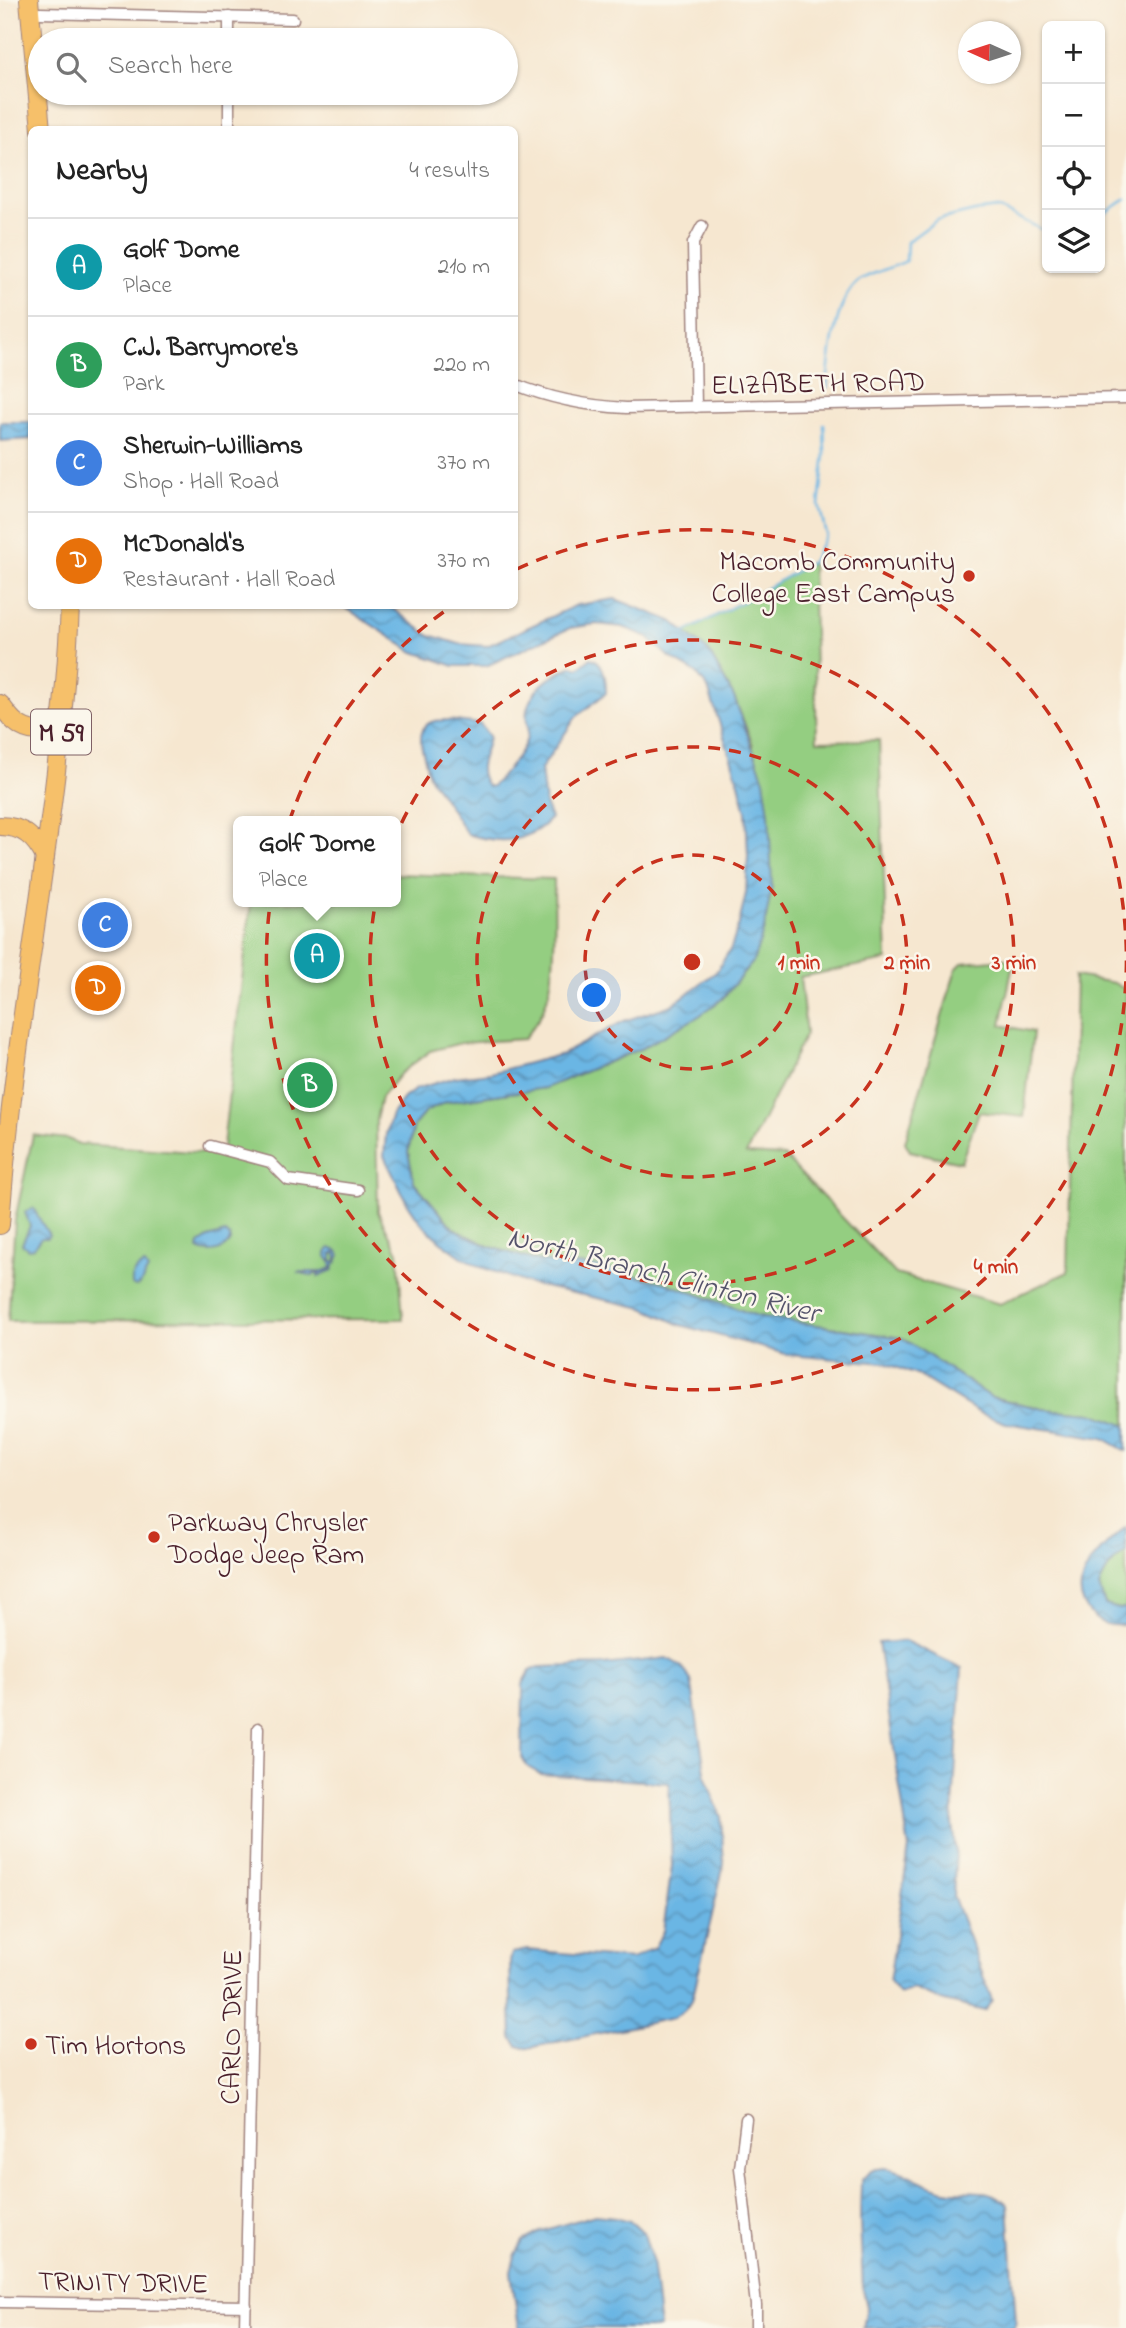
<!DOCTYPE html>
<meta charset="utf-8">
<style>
:root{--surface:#fff;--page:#f6f6f6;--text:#222;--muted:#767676;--line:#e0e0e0;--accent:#2563eb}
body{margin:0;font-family:"Indie Flower",sans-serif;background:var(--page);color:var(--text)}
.controls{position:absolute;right:21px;top:21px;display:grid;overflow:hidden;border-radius:10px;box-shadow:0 2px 5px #0004}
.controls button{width:63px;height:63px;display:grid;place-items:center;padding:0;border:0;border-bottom:2px solid var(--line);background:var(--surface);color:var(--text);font:35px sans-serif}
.compass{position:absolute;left:958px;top:21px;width:63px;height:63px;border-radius:50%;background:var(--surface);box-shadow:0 2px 5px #0004;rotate:273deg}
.you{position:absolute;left:595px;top:996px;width:24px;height:24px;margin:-18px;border:5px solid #fff;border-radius:50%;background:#1a73e8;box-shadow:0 0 0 10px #1a73e833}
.badge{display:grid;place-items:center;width:46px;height:46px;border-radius:50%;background:var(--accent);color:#fff;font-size:23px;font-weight:700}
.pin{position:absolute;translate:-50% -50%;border:4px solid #fff;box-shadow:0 2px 7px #0006}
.popup{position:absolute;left:233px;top:816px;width:168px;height:91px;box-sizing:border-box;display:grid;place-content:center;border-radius:10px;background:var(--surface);filter:drop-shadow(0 2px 5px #0005);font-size:23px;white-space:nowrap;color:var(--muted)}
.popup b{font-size:26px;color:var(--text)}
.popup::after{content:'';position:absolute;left:50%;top:100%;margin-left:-14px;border:14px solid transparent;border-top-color:var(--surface)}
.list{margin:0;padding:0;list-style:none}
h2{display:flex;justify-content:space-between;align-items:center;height:91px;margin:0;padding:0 28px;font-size:30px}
h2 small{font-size:23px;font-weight:400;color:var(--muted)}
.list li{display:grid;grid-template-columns:46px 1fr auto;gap:21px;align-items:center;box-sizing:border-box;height:98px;padding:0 28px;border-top:2px solid var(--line)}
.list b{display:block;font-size:26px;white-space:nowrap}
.list p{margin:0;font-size:23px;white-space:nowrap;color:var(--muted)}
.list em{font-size:23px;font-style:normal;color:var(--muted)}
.icon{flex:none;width:38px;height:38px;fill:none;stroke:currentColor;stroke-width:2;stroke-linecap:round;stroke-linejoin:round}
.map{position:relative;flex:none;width:1126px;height:2328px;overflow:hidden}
.search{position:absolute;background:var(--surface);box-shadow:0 2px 5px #0004;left:28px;top:28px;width:490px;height:77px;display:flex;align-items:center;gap:18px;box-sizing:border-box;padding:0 24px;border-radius:38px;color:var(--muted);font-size:26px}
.panel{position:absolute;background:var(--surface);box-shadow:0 2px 5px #0004;left:28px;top:126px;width:490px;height:483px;border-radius:10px}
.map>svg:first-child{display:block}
</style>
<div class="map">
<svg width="1126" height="2328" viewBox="0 0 1126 2328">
<defs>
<pattern id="water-waves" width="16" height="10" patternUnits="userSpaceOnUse" patternTransform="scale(1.75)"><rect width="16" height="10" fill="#6bb6e4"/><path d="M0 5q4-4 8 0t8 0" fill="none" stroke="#5a93b9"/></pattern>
</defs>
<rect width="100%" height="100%" fill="#fbf7ec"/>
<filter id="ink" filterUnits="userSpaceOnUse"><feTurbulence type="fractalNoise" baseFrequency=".0143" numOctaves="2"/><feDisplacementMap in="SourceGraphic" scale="14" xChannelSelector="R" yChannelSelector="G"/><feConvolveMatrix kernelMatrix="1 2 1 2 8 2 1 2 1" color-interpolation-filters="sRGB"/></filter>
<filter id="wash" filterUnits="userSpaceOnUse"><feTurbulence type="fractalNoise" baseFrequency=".00686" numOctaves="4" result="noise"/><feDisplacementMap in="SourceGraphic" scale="28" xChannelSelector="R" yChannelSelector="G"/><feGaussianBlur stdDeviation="1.57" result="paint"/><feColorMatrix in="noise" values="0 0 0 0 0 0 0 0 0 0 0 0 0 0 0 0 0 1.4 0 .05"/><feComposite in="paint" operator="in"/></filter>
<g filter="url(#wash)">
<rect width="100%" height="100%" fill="#f6e7d0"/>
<g fill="#94ce81" stroke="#6f7656" stroke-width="2">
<path d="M812,562L817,741L879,740L887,960L800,977L806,1033L746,1154L784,1156L896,1274L1000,1304L1068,1272L1075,976L1114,983L1126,990V1426L1092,1413L1043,1409L991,1397L902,1338L757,1316L666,1283L598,1267L537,1261L488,1246L453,1228L414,1182L408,1152L414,1125L425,1112L446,1102L545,1088L642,1048L699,1016L722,999L753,962V745L734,697L709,652L684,633L762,591Z"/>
<path d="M396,874L554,879C554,918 559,982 540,1016C536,1024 529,1031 524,1039L461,1043L430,1051L401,1073L381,1097L376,1120L378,1212L398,1252L403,1319L8,1321L15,1220L33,1135L68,1139L79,1144L222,1154L251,902H396Z"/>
<path d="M1014,958L1001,1025L1033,1032L1024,1117L979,1112L961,1162L910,1151L905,1142L956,969L962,963Z"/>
<path d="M1126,1552V1609H1119L1105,1605L1099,1587C1105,1571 1112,1562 1126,1552Z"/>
</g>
<g fill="url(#water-waves)" stroke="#5a6a88" stroke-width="2">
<path d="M0,422H31V439L0,441Z"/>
<path d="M615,599L672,621L709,652L734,697L764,780L769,813L772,886L764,929L753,962L722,999L699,1016L642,1048L545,1088L446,1102L425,1112L414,1125L408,1152L414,1182L453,1228L488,1246L537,1261L598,1267L666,1283L757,1316L902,1338L991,1397L1043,1409L1092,1413L1122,1424L1126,1426V1451L1103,1438L1006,1423L980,1413L919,1376L885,1363L789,1355L681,1325L644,1308L530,1284L481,1267L462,1257L440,1241L421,1223L406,1201L384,1156L386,1134L392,1114L404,1098L416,1089L455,1077L491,1073L563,1054L624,1021L672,1005L716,972L731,948L739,924L746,893L748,856L746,812L739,783L708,688L696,673L668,656L646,636L623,627L596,624L570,628L486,666H454L412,651L343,606H389L427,634L459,644L487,646L577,605Z"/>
<path d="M591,658C605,662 606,680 606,693L576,717L541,769L545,804L551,818C527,844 500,844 467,834L436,786C428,779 427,766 424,756C409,707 452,722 480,724L489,736C486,757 473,767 488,787L492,786C502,777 525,750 527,737C529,728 525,719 527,710C532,688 553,674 573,666L579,668Z"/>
<path d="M33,1208L49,1235L47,1238H41L33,1248L28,1249L22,1244L30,1226L25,1212Z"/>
<path d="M225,1233L230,1237V1241C224,1252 209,1255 198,1249L199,1244L208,1238Z"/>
<path d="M330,1248L338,1251L340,1255L337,1261L336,1253L332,1254V1261H335L333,1270L318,1276V1274H314L313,1276L298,1272H320L332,1268L331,1262L326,1255Z"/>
<path d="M145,1265L148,1270L140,1285L135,1287L132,1285C131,1275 135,1267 145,1265Z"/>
<path d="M1126,1527V1552C1112,1562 1105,1571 1099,1587L1105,1605L1119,1609H1126V1625C1111,1626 1102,1626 1091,1614C1061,1583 1103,1546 1126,1527Z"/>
<path d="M905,1641L962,1668L952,1824L956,1853L953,1895L992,2000L985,2011L941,2000L913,1989L899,1994L889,1982L909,1848L878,1643Z"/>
<path d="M667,1658L681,1666L691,1680L706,1778L721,1817L724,1864L692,2000L684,2011L673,2018L528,2048L518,2046L512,2038L510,1962L512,1953L527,1950L632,1959L654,1948L663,1932L672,1866L669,1783L540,1774L528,1767L522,1757L523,1684L530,1671L539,1667L603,1665Z"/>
<path d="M884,2168C905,2169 924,2186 946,2190C971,2195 987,2184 1008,2205L1016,2322L1014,2328H863L867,2307L863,2290L860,2221L861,2181L871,2170Z"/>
<path d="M595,2215L615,2217L630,2221L644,2234L652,2260L660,2328H519L511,2272L515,2256L523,2241L542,2231Z"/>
</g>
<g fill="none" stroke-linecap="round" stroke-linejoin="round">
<g stroke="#6bb6e4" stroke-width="2.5">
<path d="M1100,217L1126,199"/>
<path d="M827,388C829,360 835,297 860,280C873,272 892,268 906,261L907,242L937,220L975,211L998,208L1047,232"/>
<path d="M682,634L762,591L812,562L826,534L819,505L825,454L824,424"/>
</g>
</g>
</g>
<g filter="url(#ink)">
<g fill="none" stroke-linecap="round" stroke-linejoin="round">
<g stroke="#a0837e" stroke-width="13">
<g id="minor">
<path d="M40,13L293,19"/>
<path d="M229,40V17"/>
<path d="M229,130V93"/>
<path d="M514,384C551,399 587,406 626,408L1126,398"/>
<path d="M696,407L693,243L702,226"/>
<path d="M210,1146L270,1162L288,1180L358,1190"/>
<path d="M746,2119L740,2168L756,2305V2328"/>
<path d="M0,2302L246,2306"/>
<path d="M245,2328L258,1728"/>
</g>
</g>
<g stroke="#a0837e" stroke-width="20">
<g id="trunk">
<path d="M29,0L41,130"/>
<path d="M0,704C5,710 9,717 15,722C30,735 55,735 62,714"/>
<path d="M0,826C23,826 35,838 45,857"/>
<path d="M0,1225C14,1017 61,813 70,606"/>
</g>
</g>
<use href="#minor" stroke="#fff" stroke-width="10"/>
<use href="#trunk" stroke="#f6c06b" stroke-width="18"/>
</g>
</g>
<g fill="none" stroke="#c8321e" stroke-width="3.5" stroke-dasharray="12 9">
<circle cx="692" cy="962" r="107"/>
<circle cx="692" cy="962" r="215"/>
<circle cx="692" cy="962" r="322"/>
<path d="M517 569A430 430 0 1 1 452 606"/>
</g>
<g fill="#c8321e" stroke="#fbf7ec" stroke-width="2.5">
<circle cx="969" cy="576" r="7"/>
<circle cx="154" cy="1537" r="7"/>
<circle cx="31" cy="2044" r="7"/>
</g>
<g text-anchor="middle" stroke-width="5" stroke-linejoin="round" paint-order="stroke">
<rect fill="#fbf7ec" stroke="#7f6065" stroke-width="2" x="31" y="709.5" width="60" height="45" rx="5"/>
<g font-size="26" font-weight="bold" fill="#4a1f2b">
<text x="61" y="741">M 59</text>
</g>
<g font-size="28" fill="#4a1f2b" stroke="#fbf7ec">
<text transform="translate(818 382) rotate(-1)" y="10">ELIZABETH ROAD</text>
<text transform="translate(230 2027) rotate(-89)" y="10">CARLO DRIVE</text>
<text transform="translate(123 2281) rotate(1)" y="10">TRINITY DRIVE</text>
</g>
<g font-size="28" fill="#4a1f2b" stroke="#fbf7ec" text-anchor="start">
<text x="955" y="570" text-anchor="end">Macomb Community<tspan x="955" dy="32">College East Campus</tspan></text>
<text x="168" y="1531">Parkway Chrysler<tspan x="168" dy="32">Dodge Jeep Ram</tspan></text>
<text x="45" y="2054">Tim Hortons</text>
</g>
<g font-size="30" font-style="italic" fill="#56546c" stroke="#fbf7ec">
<text transform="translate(664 1274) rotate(14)" y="10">North Branch Clinton River</text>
</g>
</g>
<circle cx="692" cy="962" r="10" fill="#c8321e" stroke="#fbf7ec" stroke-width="3.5"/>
<g font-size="21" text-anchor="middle" font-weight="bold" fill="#c8321e" stroke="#fbf7ec" stroke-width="5" stroke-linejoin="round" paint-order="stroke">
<text x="799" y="969">1 min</text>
<text x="907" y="969">2 min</text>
<text x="1014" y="969">3 min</text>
<text x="996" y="1273">4 min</text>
</g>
</svg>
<div class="controls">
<button>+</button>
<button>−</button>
<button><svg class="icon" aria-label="locate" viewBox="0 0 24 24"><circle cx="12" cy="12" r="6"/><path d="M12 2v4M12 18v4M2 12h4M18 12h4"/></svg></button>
<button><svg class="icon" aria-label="layers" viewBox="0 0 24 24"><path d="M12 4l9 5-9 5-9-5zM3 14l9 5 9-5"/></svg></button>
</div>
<svg class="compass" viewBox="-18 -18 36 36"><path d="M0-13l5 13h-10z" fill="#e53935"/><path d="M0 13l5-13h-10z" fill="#767676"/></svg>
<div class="you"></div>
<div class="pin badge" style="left:317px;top:956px;background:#0f9aa8">A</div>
<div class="popup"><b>Golf Dome</b>Place</div>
<div class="pin badge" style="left:310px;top:1085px;background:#2e9e5b">B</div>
<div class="pin badge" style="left:105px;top:925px;background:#3f7fe0">C</div>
<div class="pin badge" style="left:98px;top:988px;background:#e8710a">D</div>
<div class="search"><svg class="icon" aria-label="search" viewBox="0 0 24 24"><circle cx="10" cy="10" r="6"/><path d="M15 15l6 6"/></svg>Search here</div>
<section class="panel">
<h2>Nearby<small>4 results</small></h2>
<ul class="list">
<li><span class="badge" style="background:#0f9aa8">A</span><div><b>Golf Dome</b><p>Place</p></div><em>210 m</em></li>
<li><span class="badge" style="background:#2e9e5b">B</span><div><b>C.J. Barrymore's</b><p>Park</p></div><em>220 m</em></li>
<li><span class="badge" style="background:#3f7fe0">C</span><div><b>Sherwin-Williams</b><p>Shop · Hall Road</p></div><em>370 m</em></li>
<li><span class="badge" style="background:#e8710a">D</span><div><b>McDonald's</b><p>Restaurant · Hall Road</p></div><em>370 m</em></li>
</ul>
</section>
</div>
